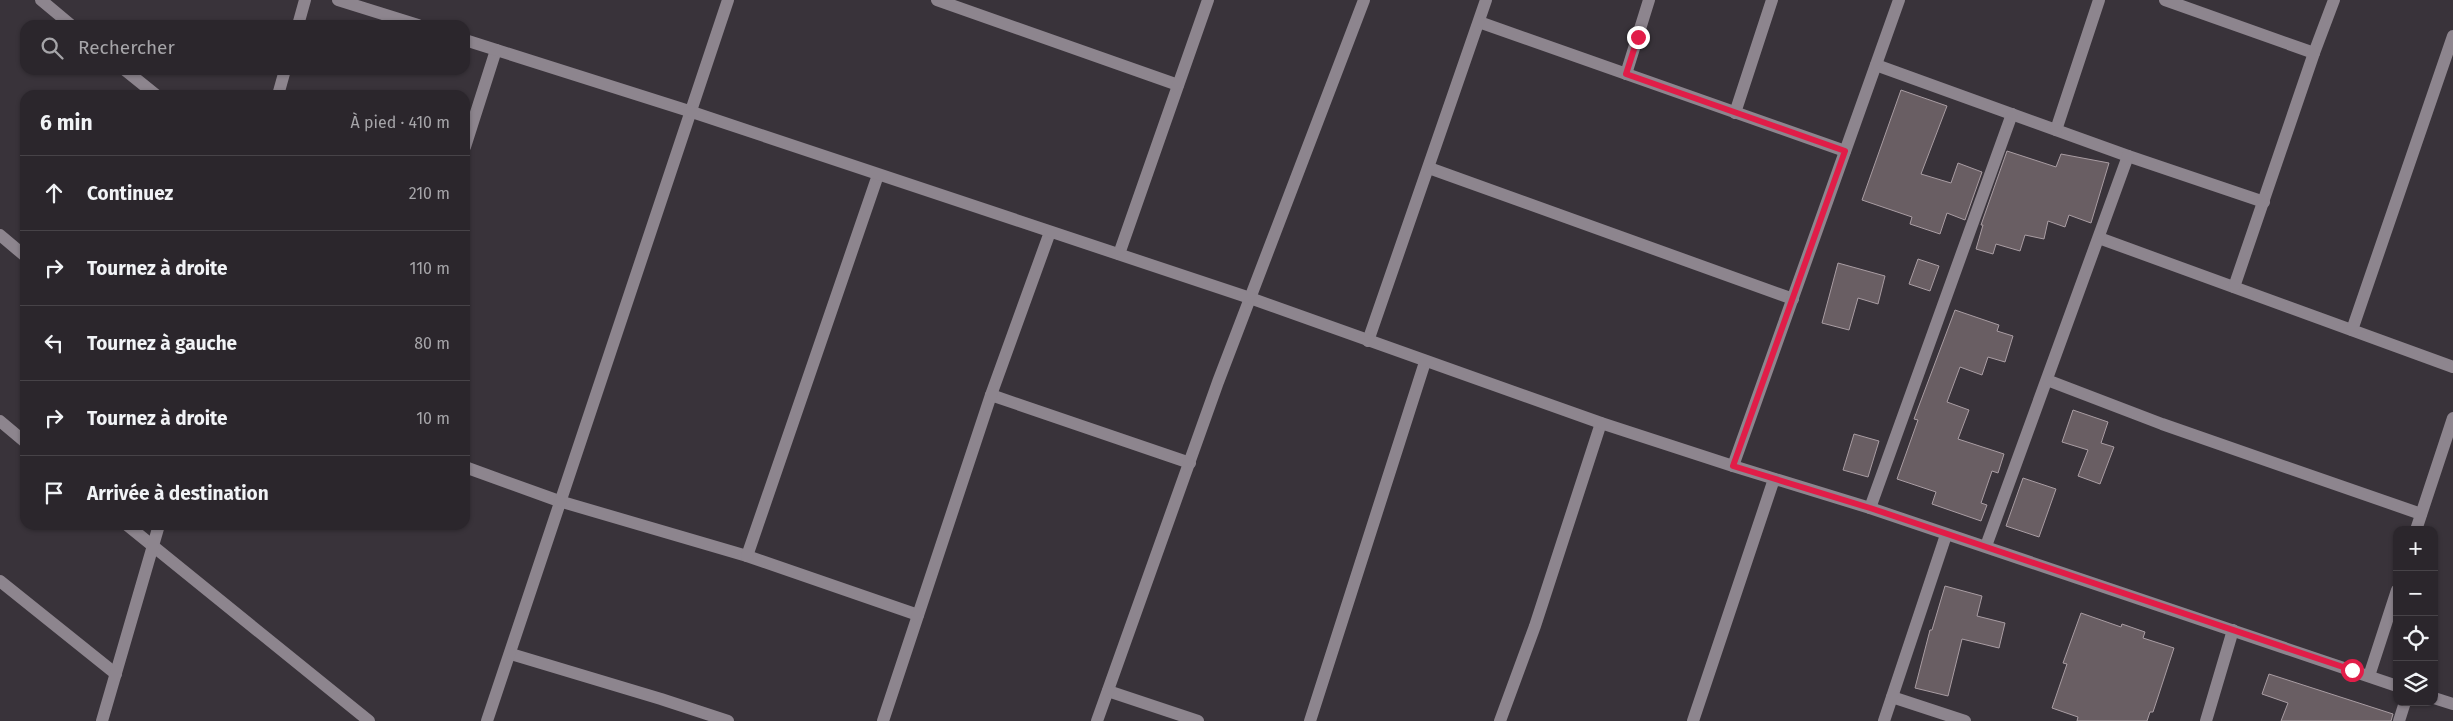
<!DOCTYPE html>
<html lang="fr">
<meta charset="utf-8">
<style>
:root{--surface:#2b262c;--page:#332e34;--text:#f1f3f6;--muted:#a6a5a9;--line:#474348}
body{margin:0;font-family:"Fira Sans",sans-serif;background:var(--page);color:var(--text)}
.controls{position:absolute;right:15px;bottom:15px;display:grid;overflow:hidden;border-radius:10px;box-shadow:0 1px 4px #0004}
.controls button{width:45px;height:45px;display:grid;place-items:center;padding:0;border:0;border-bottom:1px solid var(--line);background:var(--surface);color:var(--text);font:25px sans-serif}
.stop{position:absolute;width:15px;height:15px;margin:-11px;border:4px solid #e11d48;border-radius:50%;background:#fff}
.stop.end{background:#e11d48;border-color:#fff;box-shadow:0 1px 5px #0008}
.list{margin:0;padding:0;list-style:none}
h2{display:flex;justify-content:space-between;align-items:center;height:65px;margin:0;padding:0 20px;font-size:21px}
h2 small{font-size:16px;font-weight:400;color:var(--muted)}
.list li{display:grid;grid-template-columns:32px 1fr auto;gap:15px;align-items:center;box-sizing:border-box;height:75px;padding:0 20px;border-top:1px solid var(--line)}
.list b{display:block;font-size:19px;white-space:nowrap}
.list em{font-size:16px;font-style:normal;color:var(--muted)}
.icon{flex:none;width:28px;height:28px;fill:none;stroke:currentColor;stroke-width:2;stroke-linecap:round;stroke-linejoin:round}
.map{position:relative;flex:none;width:2453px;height:721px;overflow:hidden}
.search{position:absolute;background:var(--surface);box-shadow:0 1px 4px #0004;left:20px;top:20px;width:450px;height:55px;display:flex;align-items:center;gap:12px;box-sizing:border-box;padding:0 18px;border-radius:15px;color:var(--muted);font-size:19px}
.panel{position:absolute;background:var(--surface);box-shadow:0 1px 4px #0004;left:20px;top:90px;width:450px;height:440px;border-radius:15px}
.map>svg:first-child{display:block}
</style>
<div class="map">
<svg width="2453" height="721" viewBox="0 0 2453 721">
<rect width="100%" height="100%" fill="#39333a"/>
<g fill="#695e63" stroke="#a99da3">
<path d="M1901,90L1947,106L1921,174L1951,183L1958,163L1982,172L1965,220L1947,213L1940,234L1910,224L1912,217L1862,200Z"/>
<path d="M2007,151L2056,167L2061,154L2109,163L2091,223L2069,215L2065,227L2048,221L2044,239L2025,235L2020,251L1996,244L1993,254L1976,249L1983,225H1981Z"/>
<path d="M1918,259L1939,266L1930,291L1909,284Z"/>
<path d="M1838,263L1885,276L1878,304L1858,298L1849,330L1822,323Z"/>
<path d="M1955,310L1999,325L1997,331L2013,336L2005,362L1988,357L1982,375L1960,367L1947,402L1969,410L1958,439L2004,454L1998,473L1992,471L1981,503L1987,505L1981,521L1932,504L1936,492L1897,479L1918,420L1914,419Z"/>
<path d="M2073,410L2108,422L2101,443L2114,447L2100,484L2078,476L2088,450L2062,442Z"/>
<path d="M1854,434L1879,441L1868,477L1843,470Z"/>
<path d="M2023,478L2056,489L2039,537L2006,526Z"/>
<path d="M1945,586L1982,596L1977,616L2005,623L1999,648L1962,639L1948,696L1915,688L1930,630H1932Z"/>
<path d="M2081,613L2121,627L2122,624L2145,632L2143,638L2174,648L2153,712H2150L2147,721H2077L2078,717L2052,708L2067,664L2063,663Z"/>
<path d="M2269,674L2393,714L2391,721H2281L2288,703L2262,694Z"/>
</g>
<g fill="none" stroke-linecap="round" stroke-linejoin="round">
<g stroke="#8d858e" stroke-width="12">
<path d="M41,0L71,25"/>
<path d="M937,0L1178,85"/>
<path d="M2165,0L2314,53"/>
<path d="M1479,22L1845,151"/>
<path d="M1876,65L2128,156L2264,202"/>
<path d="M125,70L156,95"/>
<path d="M1626,74L1649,0"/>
<path d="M1735,113L1772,0"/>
<path d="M2056,130L2099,0"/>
<path d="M465,147L496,50"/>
<path d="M1429,168L1793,299"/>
<path d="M0,235L25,256"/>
<path d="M2099,238L2453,367"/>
<path d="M1119,254L1208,0"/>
<path d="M2234,287L2314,53L2334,0"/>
<path d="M2352,330L2453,36"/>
<path d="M1368,341L1486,0"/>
<path d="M2047,380L2162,424L2421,514"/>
<path d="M991,395L1190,463"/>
<path d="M1733,466L1899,0"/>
<path d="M465,467L559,501L747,556L918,615"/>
<path d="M1870,508L2012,114"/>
<path d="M2416,530L2453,418"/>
<path d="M1986,546L2128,156"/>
<path d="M747,556L878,175"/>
<path d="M0,581L116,674"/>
<path d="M511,654L661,699L728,721"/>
<path d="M2369,676L2397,590"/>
<path d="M1108,691L1198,721"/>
<path d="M1892,697L1965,721"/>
<path d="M487,721L728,0"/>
<path d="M883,721L991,395L1050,232"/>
<path d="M1097,721L1218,382L1364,0"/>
<path d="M1310,721L1425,362"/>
<path d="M1500,721L1535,626L1601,423"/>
<path d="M1693,721L1774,479"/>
<path d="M1884,721L1946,535"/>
<path d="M2206,721L2233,630"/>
<path d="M2399,721L2405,702"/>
</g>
<g stroke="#8d858e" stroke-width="12">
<path d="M338,0L418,25"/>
<path d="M298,25L305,0"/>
<path d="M465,40L689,111L1250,298L1601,423L1733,466L1870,508L2397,686"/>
<path d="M278,95L285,70"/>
<path d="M0,421L25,442"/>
<path d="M127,525L369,721"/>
<path d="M2434,698L2453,704"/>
<path d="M102,721L159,525"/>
</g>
</g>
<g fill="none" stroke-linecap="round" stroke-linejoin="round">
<path stroke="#e11d48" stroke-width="6" d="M1638,37L1626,74L1845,151L1733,466L1870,508L2352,670"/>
</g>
</svg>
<div class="controls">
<button>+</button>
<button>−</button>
<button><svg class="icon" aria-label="locate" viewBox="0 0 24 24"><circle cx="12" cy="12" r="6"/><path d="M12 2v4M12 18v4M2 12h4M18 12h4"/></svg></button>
<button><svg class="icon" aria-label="layers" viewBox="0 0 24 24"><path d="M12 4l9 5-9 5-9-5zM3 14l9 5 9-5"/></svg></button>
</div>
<div class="stop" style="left:2352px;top:670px"></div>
<div class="stop end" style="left:1638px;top:37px"></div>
<div class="search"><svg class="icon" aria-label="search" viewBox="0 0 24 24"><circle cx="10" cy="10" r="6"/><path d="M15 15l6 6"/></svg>Rechercher</div>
<section class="panel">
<h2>6 min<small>À pied · 410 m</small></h2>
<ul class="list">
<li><svg class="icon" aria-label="ahead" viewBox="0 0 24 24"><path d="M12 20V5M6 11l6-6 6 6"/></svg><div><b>Continuez</b></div><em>210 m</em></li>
<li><svg class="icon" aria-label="right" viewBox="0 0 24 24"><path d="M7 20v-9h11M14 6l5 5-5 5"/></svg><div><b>Tournez à droite</b></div><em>110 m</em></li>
<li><svg class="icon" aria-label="left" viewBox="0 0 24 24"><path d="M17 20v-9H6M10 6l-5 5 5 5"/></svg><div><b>Tournez à gauche</b></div><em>80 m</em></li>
<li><svg class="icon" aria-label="right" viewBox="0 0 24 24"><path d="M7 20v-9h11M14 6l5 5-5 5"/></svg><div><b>Tournez à droite</b></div><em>10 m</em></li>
<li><svg class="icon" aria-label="arrive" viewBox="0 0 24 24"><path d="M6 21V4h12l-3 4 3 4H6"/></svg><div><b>Arrivée à destination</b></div></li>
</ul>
</section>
</div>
